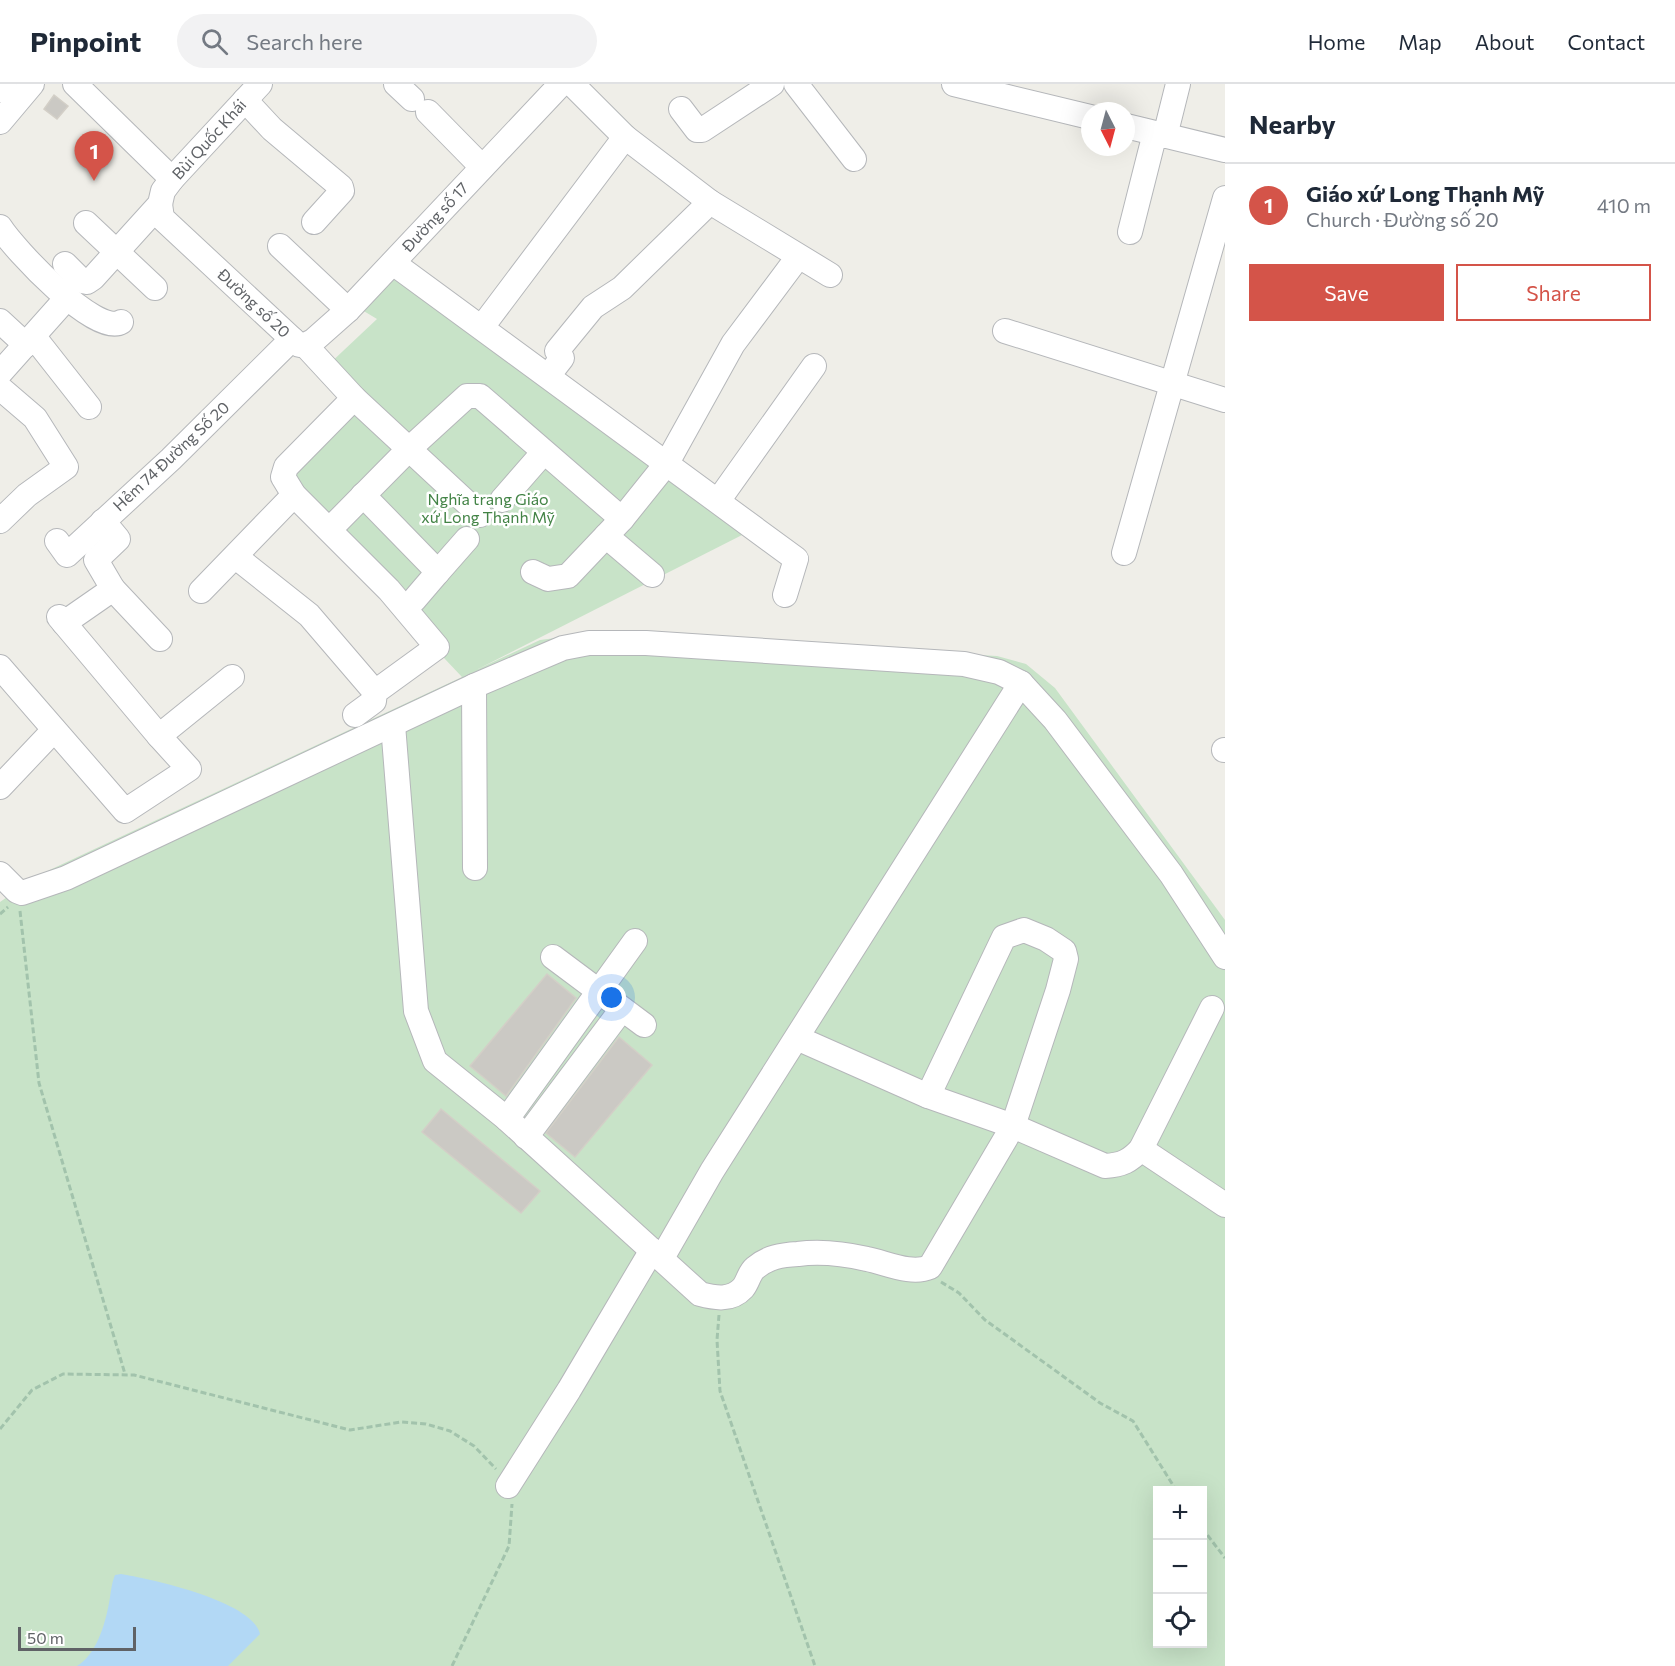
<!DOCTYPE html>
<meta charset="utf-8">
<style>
:root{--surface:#fff;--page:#f2f2f3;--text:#1f2937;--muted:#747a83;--line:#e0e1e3;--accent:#d45449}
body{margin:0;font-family:Commissioner,sans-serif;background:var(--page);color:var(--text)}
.controls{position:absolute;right:18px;bottom:18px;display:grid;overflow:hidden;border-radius:0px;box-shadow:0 6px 24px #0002}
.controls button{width:54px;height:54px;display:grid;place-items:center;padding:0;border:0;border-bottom:2px solid var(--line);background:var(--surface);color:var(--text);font:30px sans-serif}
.compass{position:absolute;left:1081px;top:18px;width:54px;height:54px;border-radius:50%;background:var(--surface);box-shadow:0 6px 24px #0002;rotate:174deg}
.scale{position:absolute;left:18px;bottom:15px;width:118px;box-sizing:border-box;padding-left:6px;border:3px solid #5f6266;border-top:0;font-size:16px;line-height:21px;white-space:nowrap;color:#5f6266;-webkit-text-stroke:4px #fff;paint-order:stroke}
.you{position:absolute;left:612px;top:914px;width:21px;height:21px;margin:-15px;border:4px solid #fff;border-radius:50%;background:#1a73e8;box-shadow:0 0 0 9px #1a73e833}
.badge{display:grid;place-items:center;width:39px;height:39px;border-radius:50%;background:var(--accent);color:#fff;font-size:20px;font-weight:700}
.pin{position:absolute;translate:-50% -50px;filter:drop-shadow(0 2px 3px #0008)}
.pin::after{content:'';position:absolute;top:32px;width:21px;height:18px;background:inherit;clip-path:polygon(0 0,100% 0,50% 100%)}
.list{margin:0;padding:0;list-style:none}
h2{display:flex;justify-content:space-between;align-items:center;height:78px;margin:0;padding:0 24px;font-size:26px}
h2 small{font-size:20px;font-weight:400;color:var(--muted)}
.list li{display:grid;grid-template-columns:39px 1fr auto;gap:18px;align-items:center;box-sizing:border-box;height:84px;padding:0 24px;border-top:2px solid var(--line)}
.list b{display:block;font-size:22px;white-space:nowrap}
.list p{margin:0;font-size:20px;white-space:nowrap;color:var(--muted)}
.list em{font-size:20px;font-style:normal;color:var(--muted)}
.actions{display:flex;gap:12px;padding:18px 24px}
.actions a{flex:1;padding:14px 0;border:2px solid var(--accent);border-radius:0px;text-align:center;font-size:21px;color:var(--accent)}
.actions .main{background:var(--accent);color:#fff}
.icon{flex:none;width:33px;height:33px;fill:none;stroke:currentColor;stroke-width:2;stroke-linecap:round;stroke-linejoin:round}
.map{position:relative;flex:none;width:1225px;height:1582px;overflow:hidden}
header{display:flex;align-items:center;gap:36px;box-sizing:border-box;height:84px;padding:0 30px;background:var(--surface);border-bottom:2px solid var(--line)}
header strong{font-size:28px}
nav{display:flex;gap:33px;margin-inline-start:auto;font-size:21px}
.search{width:420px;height:54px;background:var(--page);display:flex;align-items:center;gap:15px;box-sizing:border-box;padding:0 21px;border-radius:33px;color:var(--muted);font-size:22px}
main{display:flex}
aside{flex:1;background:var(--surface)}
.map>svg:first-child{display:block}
</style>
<header>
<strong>Pinpoint</strong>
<div class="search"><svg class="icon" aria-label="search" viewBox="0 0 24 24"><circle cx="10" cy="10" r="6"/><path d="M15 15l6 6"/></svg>Search here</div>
<nav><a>Home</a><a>Map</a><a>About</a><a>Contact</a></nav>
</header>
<main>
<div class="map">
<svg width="1225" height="1582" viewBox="0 0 1225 1582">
<rect width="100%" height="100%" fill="#efeee8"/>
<path fill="#c8e3c8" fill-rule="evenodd" d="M397,186L746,449L478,585L540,556L587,550L997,572L1026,580L1055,604L1225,836V1582H0V818L39,791L462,593L287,408L284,391L352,307L326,283L377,235L357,223ZM1158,1406H1202V1560H1158Z"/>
<path fill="#b2d8f5" d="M121,1490C151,1495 253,1517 260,1550L228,1582H77C96,1571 105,1541 109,1519C111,1510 111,1500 115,1491Z"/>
<g fill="#cbc9c4" stroke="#d3cfc7" stroke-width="1.5">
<path d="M54,11L68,22L57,35L44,25Z"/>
<path d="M547,890L576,914L506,1012L470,982Z"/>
<path d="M619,953L652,981L575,1073L546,1049Z"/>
<path d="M441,1025L540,1107L521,1129L422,1048Z"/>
</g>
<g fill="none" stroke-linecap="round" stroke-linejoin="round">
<g stroke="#b5b7ba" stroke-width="26">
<g id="minor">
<path d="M75,0L172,95"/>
<path d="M396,0L412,15"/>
<path d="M572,0L625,53L710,118L830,191"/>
<path d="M796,0L854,75"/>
<path d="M954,0L1090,33"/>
<path d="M0,2L17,17"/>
<path d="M245,16L272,45L341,103L342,107L314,138"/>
<path d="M681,25L697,46H702L772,0"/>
<path d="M428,28L482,83"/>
<path d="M0,38L32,0"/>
<path d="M1126,42L1225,66"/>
<path d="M1165,52L1178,0"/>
<path d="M160,120L162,134L292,255L299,261H305L354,314L480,431"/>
<path d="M86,139L155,204"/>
<path d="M0,143C14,165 96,253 121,238"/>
<path d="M1130,148L1155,49"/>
<path d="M280,162L348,226"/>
<path d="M393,179L796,475L785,511"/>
<path d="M65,180L82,197L87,198L93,194L160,120L163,107L172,95L260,0"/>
<path d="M0,237L26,261"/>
<path d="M482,243L625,53"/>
<path d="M1005,247L1225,316"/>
<path d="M34,253L89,323"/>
<path d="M305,261L313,257L348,226L561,0"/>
<path d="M0,289L66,215"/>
<path d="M548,292L562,274L557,267L593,223L622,204L710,118"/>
<path d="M0,304L35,334L66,383L27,411L0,437"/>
<path d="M354,314L286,383L283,393L294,411L389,506L437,563L375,608L374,617L355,631"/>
<path d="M363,411L438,488L414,516"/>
<path d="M502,416L543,369"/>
<path d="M718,417L814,282"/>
<path d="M334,441L409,365L467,312H480L622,435L667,379L733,260L798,173"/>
<path d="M606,452L652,491"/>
<path d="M57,457L67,471L171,375L292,255"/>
<path d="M1124,469L1225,114"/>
<path d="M236,473L309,531L375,608"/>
<path d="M438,488L467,455"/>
<path d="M533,488L548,495L568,492L622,435"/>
<path d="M113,505L160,555"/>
<path d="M201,507L294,411"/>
<path d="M64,539L113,505L96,476L118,455L103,437"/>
<path d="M0,583L125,727L189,685L159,652L59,533"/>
<path d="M474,602L475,784"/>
<path d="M393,641L416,927L435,977L507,1035L700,1210C715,1214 731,1217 743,1204C748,1198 749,1189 755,1184C768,1173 781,1171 798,1170C820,1167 845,1170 867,1175C887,1179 911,1191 930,1183L1013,1042L1058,906L1066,875L1064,867L1046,855L1024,846L1004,853L928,1012"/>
<path d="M159,652L232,593"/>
<path d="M1224,666H1225"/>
<path d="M0,703L54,646"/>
<path d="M0,790L17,807L22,809L66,794L474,602L563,564L589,559H646L964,580L999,588L1021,599L1055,636L1171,790L1225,873"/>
<path d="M553,873L644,941"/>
<path d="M797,954L928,1012L1013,1042L1105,1082C1122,1081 1130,1077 1141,1065L1212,924"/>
<path d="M507,1035L635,857"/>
<path d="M526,1053L622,925"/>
<path d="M1141,1065L1225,1121"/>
<path d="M662,1174L712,1087L1021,599"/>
<path d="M508,1402L569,1306L652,1166"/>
</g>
</g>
<g stroke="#a2c3ac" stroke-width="3" stroke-dasharray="6 3" stroke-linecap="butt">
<path d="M20,827L39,999L125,1290"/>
<path d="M0,830L8,823"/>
<path d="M941,1198L959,1209L985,1236L1049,1282L1100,1319L1133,1337L1176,1406"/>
<path d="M719,1231L717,1256L720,1307L815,1582"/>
<path d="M0,1345L32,1306L63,1290L134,1291L350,1346L401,1338L426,1340L450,1347L474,1362L496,1385"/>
<path d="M1202,1444L1225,1474"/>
<path d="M452,1582L509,1462L512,1420"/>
</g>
<use href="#minor" stroke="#fff" stroke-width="24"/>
</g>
<g text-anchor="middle" stroke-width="5" stroke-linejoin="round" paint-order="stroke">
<g font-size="16" fill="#5f6266" stroke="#fff">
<text transform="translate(209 55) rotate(-48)" y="6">Bùi Quốc Khái</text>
<text transform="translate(435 133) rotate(-47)" y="6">Đường số 17</text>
<text transform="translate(254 219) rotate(43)" y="6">Đường số 20</text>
<text transform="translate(171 372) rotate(-43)" y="6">Hẻm 74 Đường Số 20</text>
</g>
<g font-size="16" fill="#428345" stroke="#fff">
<text x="488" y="421">Nghĩa trang Giáo<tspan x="488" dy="18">xứ Long Thạnh Mỹ</tspan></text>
</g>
</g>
</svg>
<div class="controls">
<button>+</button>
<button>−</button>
<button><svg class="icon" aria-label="locate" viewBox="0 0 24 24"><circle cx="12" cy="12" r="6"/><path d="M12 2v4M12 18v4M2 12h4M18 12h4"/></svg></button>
</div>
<svg class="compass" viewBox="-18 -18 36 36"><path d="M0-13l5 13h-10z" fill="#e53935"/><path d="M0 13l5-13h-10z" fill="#747a83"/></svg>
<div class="scale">50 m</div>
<div class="you"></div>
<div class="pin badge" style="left:94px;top:97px">1</div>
</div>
<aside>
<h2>Nearby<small></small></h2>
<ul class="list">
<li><span class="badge">1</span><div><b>Giáo xứ Long Thạnh Mỹ</b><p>Church · Đường số 20</p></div><em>410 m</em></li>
</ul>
<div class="actions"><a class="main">Save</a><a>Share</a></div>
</aside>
</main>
